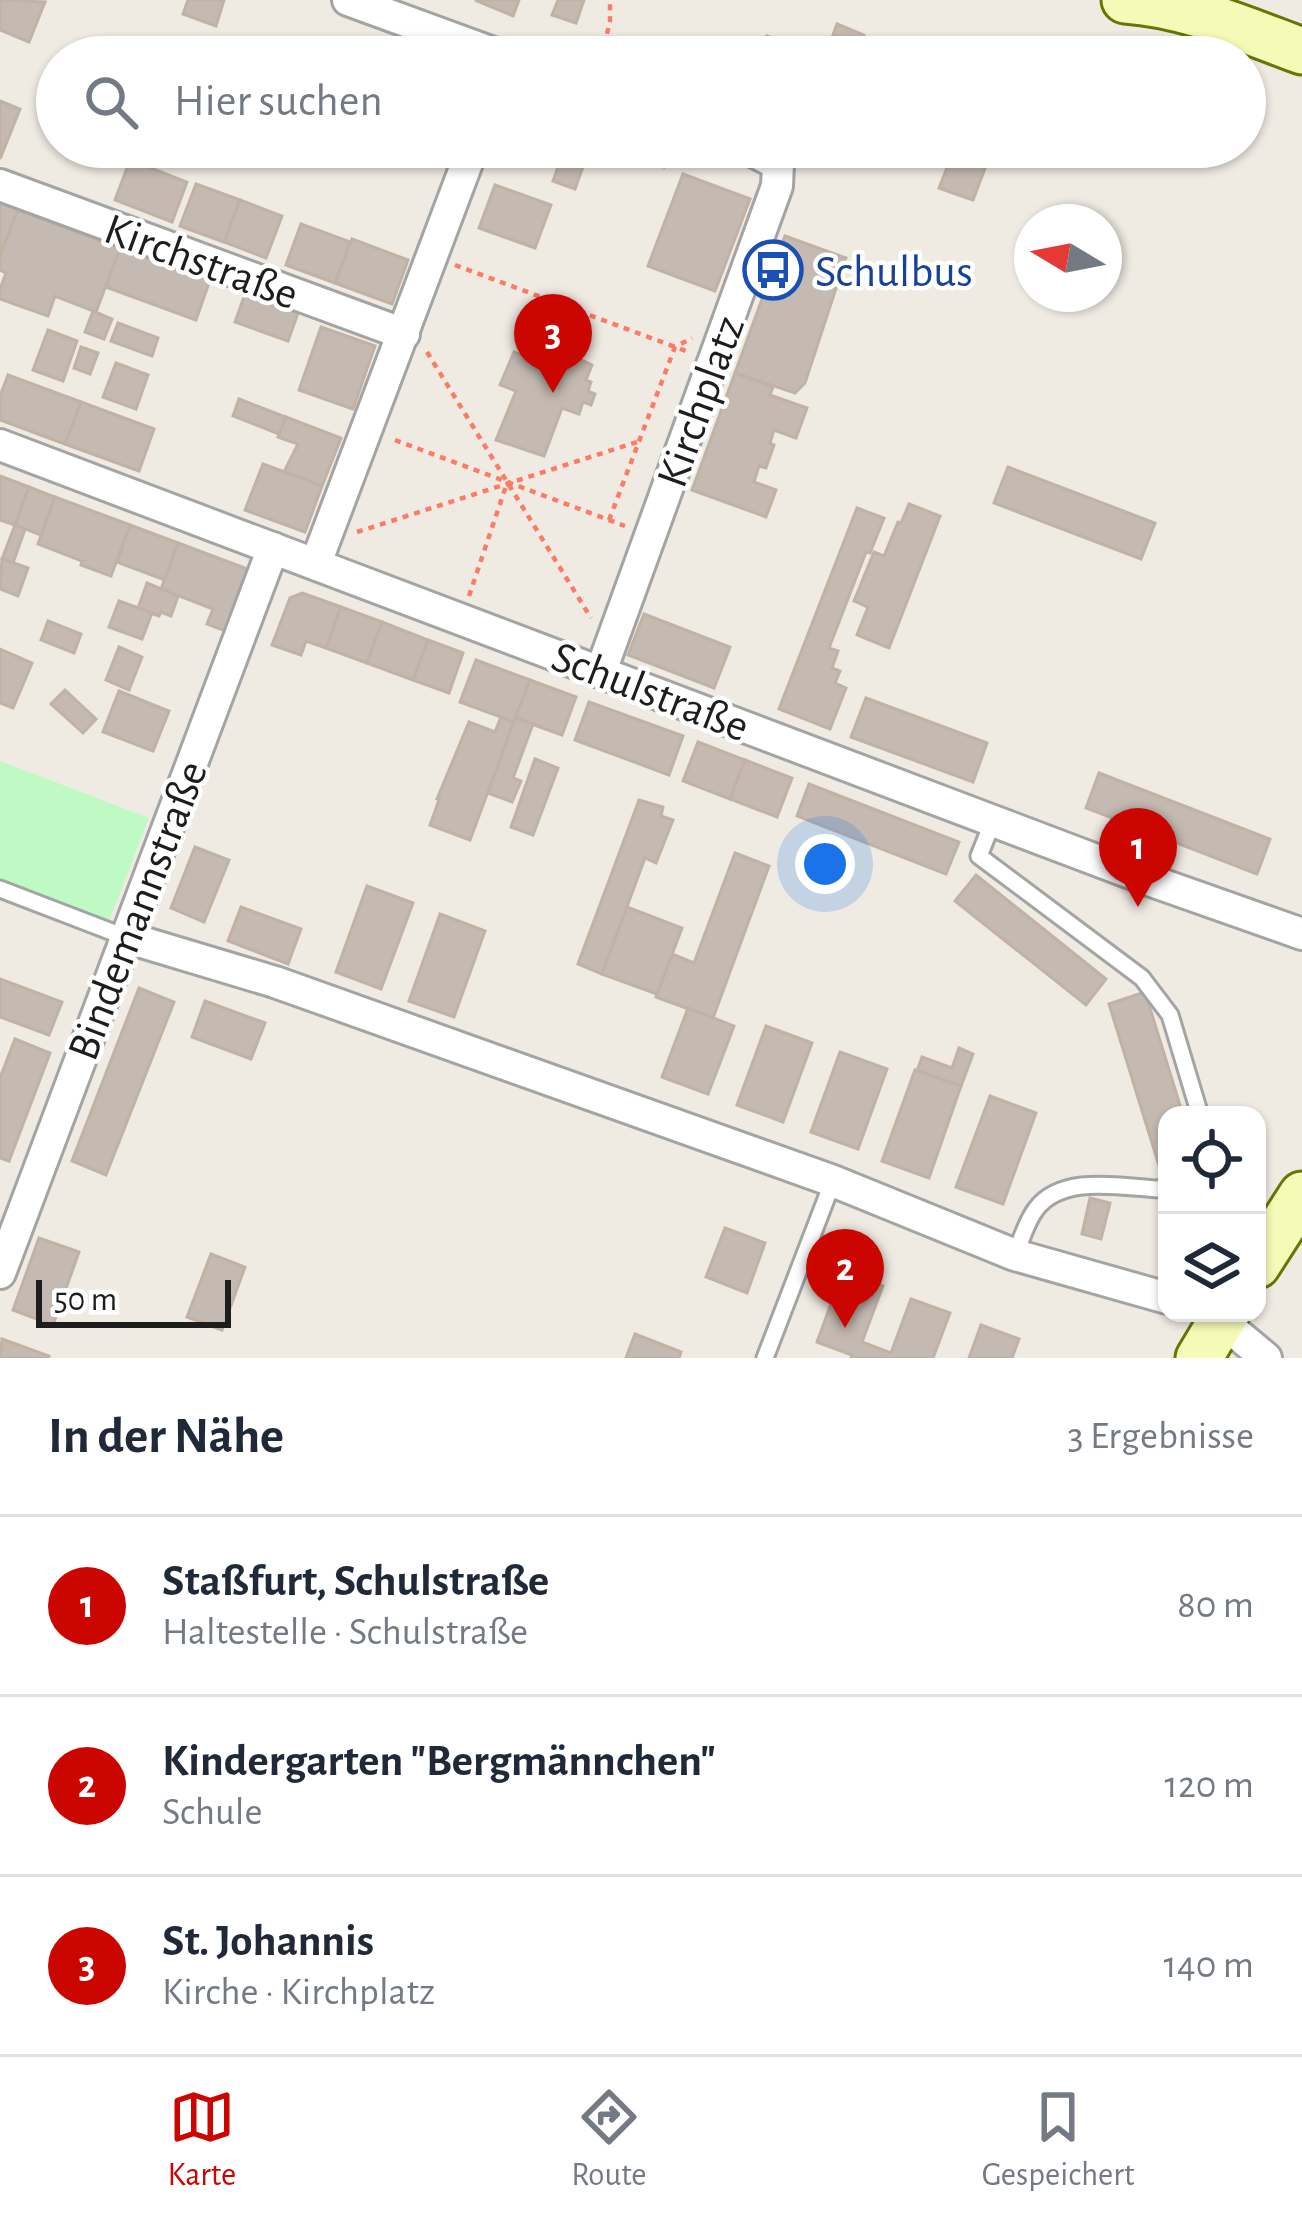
<!DOCTYPE html>
<html lang="de">
<meta charset="utf-8">
<style>
:root{--surface:#fff;--page:#f6f6f7;--text:#1f2937;--muted:#747a83;--line:#e0e1e3;--accent:#cb0600}
body{margin:0;font-family:"Alegreya Sans",sans-serif;background:var(--page);color:var(--text)}
.controls{position:absolute;right:36px;bottom:36px;display:grid;overflow:hidden;border-radius:24px;box-shadow:0 3px 9px #0004}
.controls button{width:108px;height:108px;display:grid;place-items:center;padding:0;border:0;border-bottom:3px solid var(--line);background:var(--surface);color:var(--text);font:60px sans-serif}
.compass{position:absolute;left:1014px;top:204px;width:108px;height:108px;border-radius:50%;background:var(--surface);box-shadow:0 3px 9px #0004;rotate:280deg}
.scale{position:absolute;left:36px;bottom:30px;width:195px;box-sizing:border-box;padding-left:12px;border:6px solid #1d1d1d;border-top:0;font-size:33px;line-height:42px;white-space:nowrap;color:#1d1d1d;-webkit-text-stroke:9px #fff;paint-order:stroke}
.you{position:absolute;left:825px;top:864px;width:42px;height:42px;margin:-30px;border:9px solid #fff;border-radius:50%;background:#1a73e8;box-shadow:0 0 0 18px #1a73e833}
.badge{display:grid;place-items:center;width:78px;height:78px;border-radius:50%;background:var(--accent);color:#fff;font-size:39px;font-weight:700}
.pin{position:absolute;translate:-50% -99px;filter:drop-shadow(0 3px 6px #0008)}
.pin::after{content:'';position:absolute;top:63px;width:42px;height:36px;background:inherit;clip-path:polygon(0 0,100% 0,50% 100%)}
.list{margin:0;padding:0;list-style:none}
h2{display:flex;justify-content:space-between;align-items:center;height:156px;margin:0;padding:0 48px;font-size:51px}
h2 small{font-size:39px;font-weight:400;color:var(--muted)}
.list li{display:grid;grid-template-columns:78px 1fr auto;gap:36px;align-items:center;box-sizing:border-box;height:180px;padding:0 48px;border-top:3px solid var(--line)}
.list b{display:block;font-size:45px;white-space:nowrap}
.list p{margin:0;font-size:39px;white-space:nowrap;color:var(--muted)}
.list em{font-size:39px;font-style:normal;color:var(--muted)}
.icon{flex:none;width:66px;height:66px;fill:none;stroke:currentColor;stroke-width:2;stroke-linecap:round;stroke-linejoin:round}
.map{position:relative;flex:none;width:1302px;height:1358px;overflow:hidden}
.search{position:absolute;background:var(--surface);box-shadow:0 3px 9px #0004;left:36px;right:36px;top:36px;height:132px;display:flex;align-items:center;gap:30px;box-sizing:border-box;padding:0 42px;border-radius:66px;color:var(--muted);font-size:45px}
.sheet{height:696px;background:var(--surface)}
nav{display:flex;justify-content:space-around;align-items:center;box-sizing:border-box;height:168px;border-top:3px solid var(--line);background:var(--surface);font-size:33px;color:var(--muted)}
nav a{display:grid;justify-items:center;gap:6px}
nav .on{color:var(--accent)}
.map>svg:first-child{display:block}
</style>
<div class="map">
<svg width="1302" height="1358" viewBox="0 0 1302 1358">
<rect width="100%" height="100%" fill="#efebe3"/>
<path fill="#bffac5" d="M0,761L149,818L109,921L0,882Z"/>
<g fill="#c4bab2" stroke="#c1b2a5" stroke-width="3">
<path d="M0,0L45,2L29,42L0,30Z"/>
<path d="M188,0H224L216,26L183,14Z"/>
<path d="M475,0H519L513,16Z"/>
<path d="M558,0H584L576,23L552,15Z"/>
<path d="M837,24L864,35L856,57H825Z"/>
<path d="M767,36L809,52L807,57H759Z"/>
<path d="M317,39L368,57H310Z"/>
<path d="M0,101L20,109L0,159Z"/>
<path d="M565,147H609L614,149L607,166L564,150Z"/>
<path d="M609,147H672L664,167Z"/>
<path d="M955,147H993L973,200L939,188Z"/>
<path d="M564,150L586,158L575,189L553,181Z"/>
<path d="M130,160L187,182L172,222L115,200Z"/>
<path d="M683,174L750,199L715,291L648,266Z"/>
<path d="M196,184L240,200L224,242L180,226Z"/>
<path d="M495,185L551,205L535,248L479,228Z"/>
<path d="M240,200L282,216L266,258L224,242Z"/>
<path d="M0,203L18,210L0,254Z"/>
<path d="M18,210L120,248L96,312L55,296L48,316L0,299V289L6,273L0,270V256Z"/>
<path d="M301,224L350,242L335,283L286,265Z"/>
<path d="M785,236L846,258L805,383L795,393L735,373Z"/>
<path d="M352,239L408,260L392,304L335,283Z"/>
<path d="M120,248L210,280L196,320L106,287Z"/>
<path d="M245,294L298,313L288,341L235,322Z"/>
<path d="M93,311L112,319L104,339L85,332Z"/>
<path d="M118,323L158,338L152,356L111,341Z"/>
<path d="M321,327L375,346L353,409L299,390Z"/>
<path d="M559,327L574,332L572,334L579,343L571,355L592,365L586,380L591,382L588,391L595,394L591,405L583,402L579,414L562,408L544,456L496,440L516,391L500,385L514,352L529,358L535,342L545,346L549,335L547,333L559,330Z"/>
<path d="M48,330L77,341L63,381L33,370Z"/>
<path d="M81,347L98,353L90,374L74,368Z"/>
<path d="M116,363L148,375L136,409L103,397Z"/>
<path d="M735,373L773,387L770,395L807,408L796,438L774,430L770,443L774,445L766,468L759,466L754,482L776,490L766,517L692,490Z"/>
<path d="M8,375L81,402L65,444L0,420V396Z"/>
<path d="M239,399L286,417L279,434L233,416Z"/>
<path d="M81,402L154,429L139,471L65,444Z"/>
<path d="M286,417L341,438L322,486L284,472L298,444L278,437Z"/>
<path d="M263,464L322,486L305,532L245,510Z"/>
<path d="M1008,467L1155,523L1141,559L994,503Z"/>
<path d="M0,476L29,487L15,525L0,520Z"/>
<path d="M29,487L55,497L41,535L15,525Z"/>
<path d="M55,497L130,525L111,576L81,565L82,561L38,544Z"/>
<path d="M909,504L940,516L889,648L857,635L868,607L854,601L874,552L884,556L898,522L901,523Z"/>
<path d="M857,508L884,518L870,553L866,552L829,648L838,651L832,668L840,671L835,683L846,688L830,729L779,709Z"/>
<path d="M15,525L25,529L13,563L2,559Z"/>
<path d="M130,525L178,543L165,580L117,562Z"/>
<path d="M178,543L250,570L228,632L207,624L213,609L161,589Z"/>
<path d="M2,559L28,568L18,596L0,589Z"/>
<path d="M147,583L178,596L171,616L161,612L159,616L138,608Z"/>
<path d="M302,593L341,607L326,648L306,641L301,655L272,645L290,598Z"/>
<path d="M119,601L152,613L142,639L109,627Z"/>
<path d="M341,607L382,622L367,663L326,648Z"/>
<path d="M644,614L730,647L714,688L628,655Z"/>
<path d="M48,621L81,634L74,653L41,640Z"/>
<path d="M382,622L428,640L413,680L367,663Z"/>
<path d="M428,640L463,653L449,693L413,680Z"/>
<path d="M119,647L142,657L129,690L106,680Z"/>
<path d="M0,649L32,663L13,708L0,703Z"/>
<path d="M476,660L530,680L514,722L460,702Z"/>
<path d="M530,680L576,697L562,735L515,718Z"/>
<path d="M65,690L96,719L83,733L51,704Z"/>
<path d="M119,691L169,711L153,751L103,732Z"/>
<path d="M866,698L987,743L973,782L851,737Z"/>
<path d="M589,702L683,736L669,775L575,740Z"/>
<path d="M501,717L514,722L470,840L430,825L439,800L437,799L469,722L495,732Z"/>
<path d="M515,718L533,724L513,778L521,781L512,802L488,793Z"/>
<path d="M698,742L745,760L730,799L683,781Z"/>
<path d="M535,759L558,768L533,835L511,827Z"/>
<path d="M745,760L792,778L777,817L730,799Z"/>
<path d="M1099,773L1270,839L1257,874L1086,808Z"/>
<path d="M809,784L959,842L946,874L797,816Z"/>
<path d="M639,800L663,807L661,816L673,820L656,863L645,858L602,974L578,964Z"/>
<path d="M195,847L229,860L204,922L171,908Z"/>
<path d="M735,853L769,866L713,1018L656,997L672,954L694,963Z"/>
<path d="M976,875L1106,979L1086,1005L955,901Z"/>
<path d="M367,886L413,903L381,989L336,972Z"/>
<path d="M241,907L301,929L288,964L228,941Z"/>
<path d="M627,907L682,928L657,994L602,974Z"/>
<path d="M440,914L485,931L454,1017L409,1001Z"/>
<path d="M0,979L62,1002L49,1035L0,1017Z"/>
<path d="M139,988L174,1002L106,1175L72,1161Z"/>
<path d="M1145,992L1183,1115H1167V1170L1161,1172L1109,1004Z"/>
<path d="M205,1001L265,1023L251,1059L192,1037Z"/>
<path d="M688,1008L734,1026L708,1094L662,1077Z"/>
<path d="M766,1026L812,1043L783,1122L737,1105Z"/>
<path d="M15,1039L50,1053L9,1161L0,1158V1078Z"/>
<path d="M959,1048L973,1054L961,1086L917,1071L922,1057L952,1068Z"/>
<path d="M840,1052L887,1069L858,1149L811,1132Z"/>
<path d="M915,1070L961,1086L929,1178L882,1161Z"/>
<path d="M990,1096L1036,1113L1003,1204L956,1187Z"/>
<path d="M1090,1198L1110,1203L1101,1239L1082,1234Z"/>
<path d="M725,1228L765,1243L747,1293L706,1277Z"/>
<path d="M39,1238L79,1252L53,1325L13,1310Z"/>
<path d="M211,1254L245,1267L222,1330L187,1317Z"/>
<path d="M843,1271L883,1286L862,1342L891,1353L911,1299L950,1313L933,1358H851L852,1355L817,1342Z"/>
<path d="M981,1325L1019,1339L1012,1358H969Z"/>
<path d="M635,1334L681,1352L679,1358H626Z"/>
<path d="M2,1339L49,1356L48,1358H0Z"/>
</g>
<g fill="none" stroke-linecap="round" stroke-linejoin="round">
<g stroke="#a4a4a4" stroke-width="21">
<g id="service">
<path d="M993,821L979,856L1142,978L1170,1015L1200,1115"/>
<path d="M0,889L125,937"/>
<path d="M1015,1255C1021,1241 1026,1222 1036,1209C1062,1174 1121,1187 1158,1189L1167,1186"/>
<path d="M765,1358L833,1181"/>
</g>
</g>
<g stroke="#a4a4a4" stroke-width="36">
<g id="minor">
<path d="M348,0L504,57"/>
<path d="M0,185L404,334"/>
<path d="M0,445L1149,880L1302,934"/>
<path d="M316,563L473,147"/>
<path d="M601,671L777,186L778,164L745,147"/>
<path d="M125,937L275,982L833,1181L1015,1255L1167,1298"/>
<path d="M0,1273L273,548"/>
<path d="M1212,1313L1266,1358"/>
</g>
</g>
<g stroke="#667603" stroke-width="51">
<g id="secondary">
<path d="M1125,0C1186,4 1245,30 1302,51"/>
<path d="M1257,1265L1302,1195"/>
<path d="M1199,1358L1226,1313"/>
</g>
</g>
<g stroke="#fc7b67" stroke-width="4.5" stroke-dasharray="6 6" stroke-linecap="butt">
<path d="M601,57L610,22V0"/>
<path d="M690,147L722,159"/>
<path d="M455,265L686,351"/>
<path d="M427,352L591,618"/>
<path d="M395,440L625,526"/>
<path d="M609,520L675,347L692,338"/>
<path d="M357,532L637,442"/>
<path d="M469,596L507,483"/>
</g>
<use href="#service" stroke="#fff" stroke-width="15"/>
<use href="#minor" stroke="#fff" stroke-width="30"/>
<use href="#secondary" stroke="#f5fab6" stroke-width="45"/>
</g>
<defs>
<g id="bus-ring" transform="scale(3)"><circle r="9.5" fill="#fff" stroke="#1a4fb4" stroke-width="1.5"/><path d="M-5-6H5V4H4V6H2V4H-2V6H-4V4H-5ZM-3.5-4V0h7V-4ZM-3.5 1.2v1.5H-2V1.2ZM2 1.2v1.5H3.5V1.2Z" fill="#1a4fb4"/></g>
</defs>
<g fill-rule="evenodd">
<use href="#bus-ring" x="773" y="270"/>
</g>
<g text-anchor="middle" stroke-width="9" stroke-linejoin="round" paint-order="stroke">
<g font-size="45" fill="#1d1d1d" stroke="#fff">
<text transform="translate(202 260) rotate(20)" y="16">Kirchstraße</text>
<text transform="translate(699 401) rotate(-70)" y="16">Kirchplatz</text>
<text transform="translate(651 690) rotate(21)" y="16">Schulstraße</text>
<text transform="translate(136 910) rotate(-69)" y="16">Bindemannstraße</text>
</g>
<g font-size="45" fill="#164399" stroke="#fff" text-anchor="start">
<text x="815" y="286">Schulbus</text>
</g>
</g>
</svg>
<div class="controls">
<button><svg class="icon" aria-label="locate" viewBox="0 0 24 24"><circle cx="12" cy="12" r="6"/><path d="M12 2v4M12 18v4M2 12h4M18 12h4"/></svg></button>
<button><svg class="icon" aria-label="layers" viewBox="0 0 24 24"><path d="M12 4l9 5-9 5-9-5zM3 14l9 5 9-5"/></svg></button>
</div>
<svg class="compass" viewBox="-18 -18 36 36"><path d="M0-13l5 13h-10z" fill="#e53935"/><path d="M0 13l5-13h-10z" fill="#747a83"/></svg>
<div class="scale">50 m</div>
<div class="you"></div>
<div class="pin badge" style="left:1138px;top:907px">1</div>
<div class="pin badge" style="left:845px;top:1328px">2</div>
<div class="pin badge" style="left:553px;top:393px">3</div>
<div class="search"><svg class="icon" aria-label="search" viewBox="0 0 24 24"><circle cx="10" cy="10" r="6"/><path d="M15 15l6 6"/></svg>Hier suchen</div>
</div>
<section class="sheet">
<h2>In der Nähe<small>3 Ergebnisse</small></h2>
<ul class="list">
<li><span class="badge">1</span><div><b>Staßfurt, Schulstraße</b><p>Haltestelle · Schulstraße</p></div><em>80 m</em></li>
<li><span class="badge">2</span><div><b>Kindergarten &quot;Bergmännchen&quot;</b><p>Schule</p></div><em>120 m</em></li>
<li><span class="badge">3</span><div><b>St. Johannis</b><p>Kirche · Kirchplatz</p></div><em>140 m</em></li>
</ul>
</section>
<nav>
<a class="on"><svg class="icon" aria-label="map" viewBox="0 0 24 24"><path d="M3 6l6-2 6 2 6-2v14l-6 2-6-2-6 2zM9 4v14M15 6v14"/></svg>Karte</a>
<a><svg class="icon" aria-label="directions" viewBox="0 0 24 24"><path d="M12 3l9 9-9 9-9-9zM9 14v-3h6M13 9l2 2-2 2"/></svg>Route</a>
<a><svg class="icon" aria-label="saved" viewBox="0 0 24 24"><path d="M7 4h10v16l-5-4-5 4z"/></svg>Gespeichert</a>
</nav>
